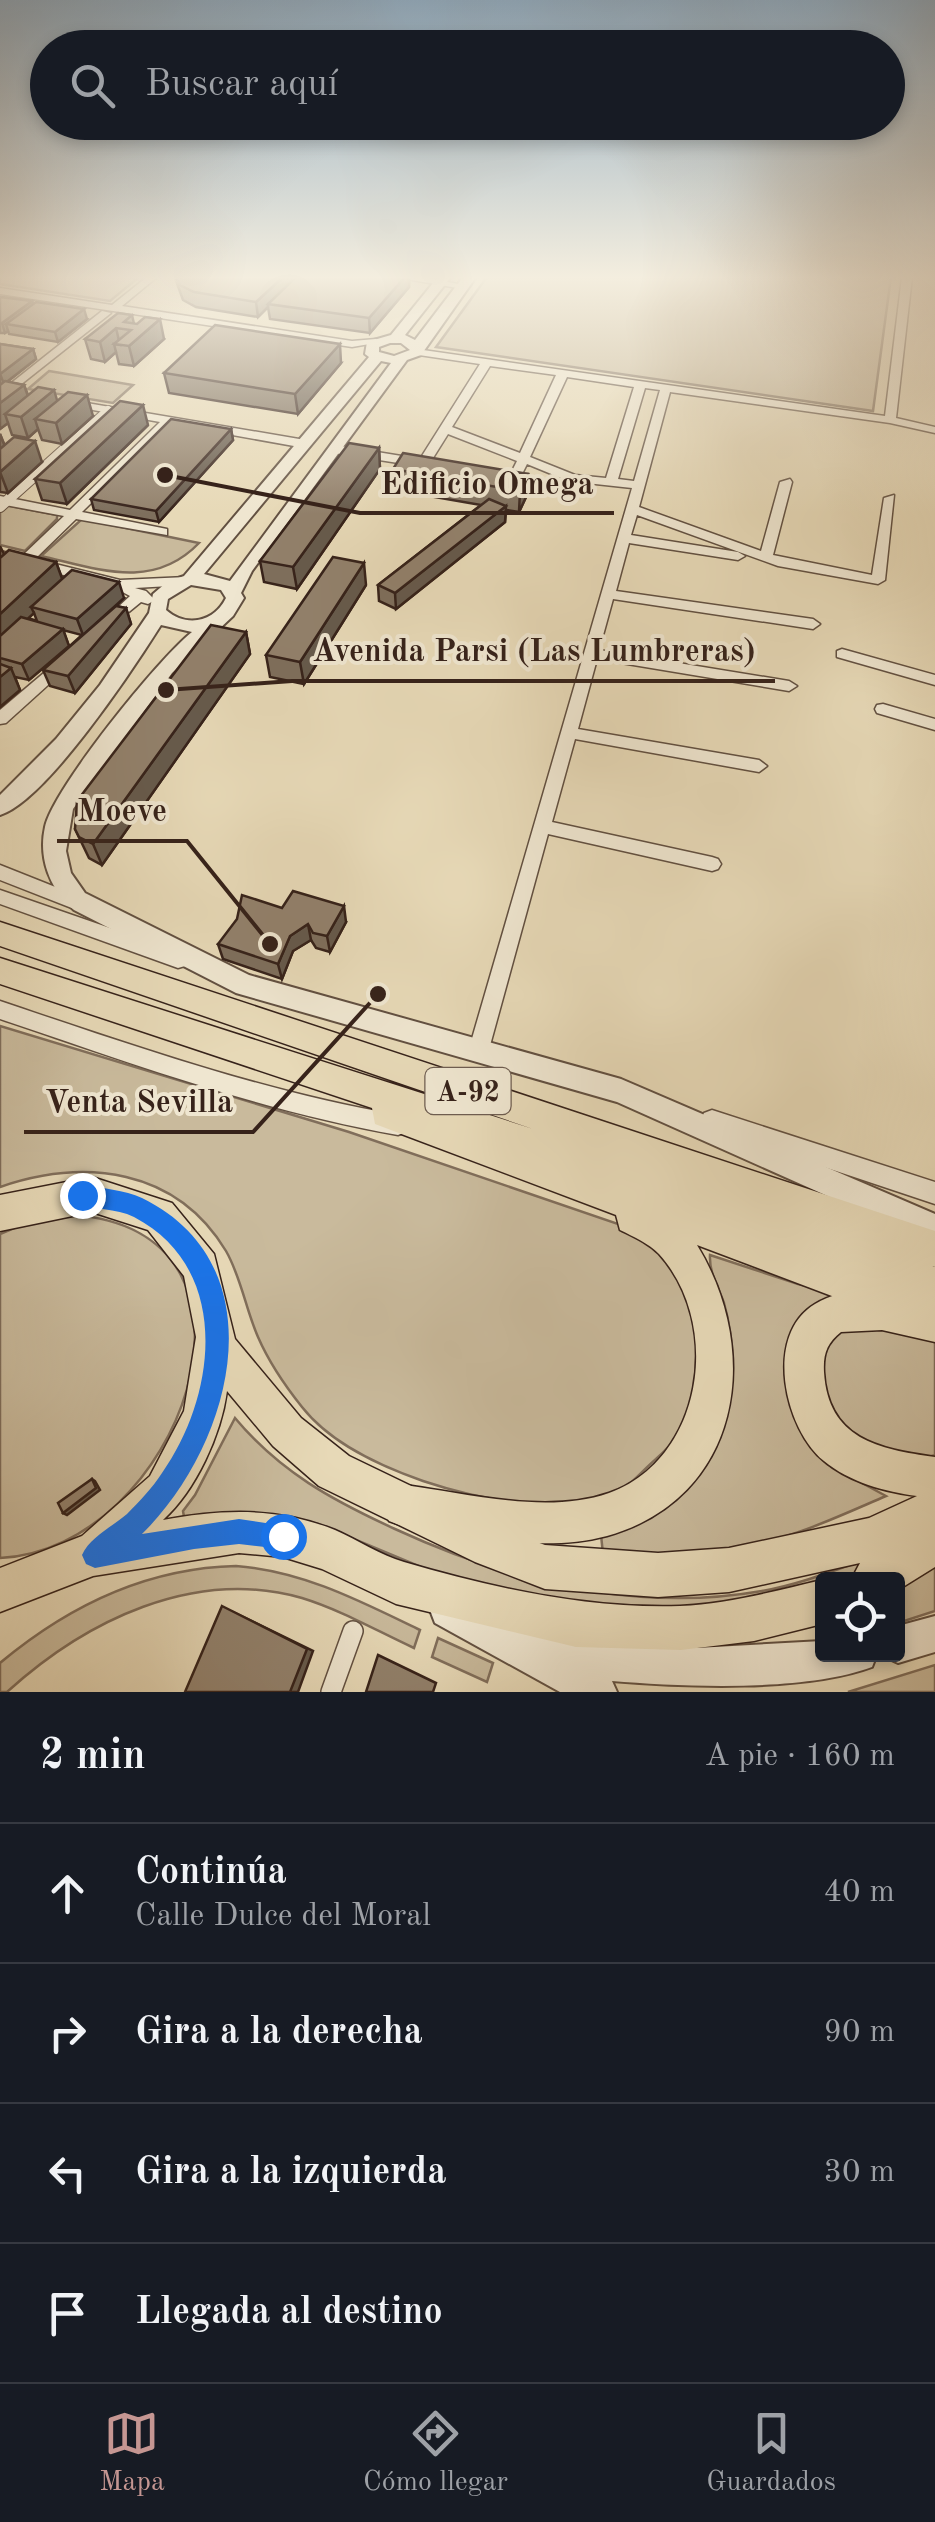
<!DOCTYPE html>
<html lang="es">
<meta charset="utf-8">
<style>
:root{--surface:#171b24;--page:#242831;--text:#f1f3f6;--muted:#9ea1a6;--line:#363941;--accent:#c59692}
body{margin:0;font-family:"Old Standard TT",serif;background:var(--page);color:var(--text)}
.controls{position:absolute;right:30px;bottom:30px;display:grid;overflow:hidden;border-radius:10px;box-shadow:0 5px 15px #0003}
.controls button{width:90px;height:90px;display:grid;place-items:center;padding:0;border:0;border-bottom:2px solid var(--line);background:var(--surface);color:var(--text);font:50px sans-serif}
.stop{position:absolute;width:30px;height:30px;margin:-22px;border:8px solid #1a73e8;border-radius:50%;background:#fff}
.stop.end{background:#1a73e8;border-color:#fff;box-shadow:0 2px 10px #0008}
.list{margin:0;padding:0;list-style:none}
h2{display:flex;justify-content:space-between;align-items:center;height:130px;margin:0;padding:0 40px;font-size:42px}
h2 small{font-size:32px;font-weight:400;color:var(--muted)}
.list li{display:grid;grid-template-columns:65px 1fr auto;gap:30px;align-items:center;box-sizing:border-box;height:140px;padding:0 40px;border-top:2px solid var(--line)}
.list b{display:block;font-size:38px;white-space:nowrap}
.list p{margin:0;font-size:32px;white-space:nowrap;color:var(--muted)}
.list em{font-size:32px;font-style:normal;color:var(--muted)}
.icon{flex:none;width:55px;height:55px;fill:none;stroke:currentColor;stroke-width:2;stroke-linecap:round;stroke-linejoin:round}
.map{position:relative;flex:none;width:935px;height:1692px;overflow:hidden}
.search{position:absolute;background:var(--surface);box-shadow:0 5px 15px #0003;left:30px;right:30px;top:30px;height:110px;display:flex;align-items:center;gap:25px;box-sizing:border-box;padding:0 35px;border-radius:55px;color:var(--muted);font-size:38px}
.sheet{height:690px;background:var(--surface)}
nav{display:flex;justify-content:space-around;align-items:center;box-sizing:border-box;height:140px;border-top:2px solid var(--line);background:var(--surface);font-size:28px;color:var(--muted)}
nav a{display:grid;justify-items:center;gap:5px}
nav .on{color:var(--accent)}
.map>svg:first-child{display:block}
</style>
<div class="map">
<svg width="935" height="1692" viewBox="0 0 935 1692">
<rect width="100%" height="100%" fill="#e7d9b7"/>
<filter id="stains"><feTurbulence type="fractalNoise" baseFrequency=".002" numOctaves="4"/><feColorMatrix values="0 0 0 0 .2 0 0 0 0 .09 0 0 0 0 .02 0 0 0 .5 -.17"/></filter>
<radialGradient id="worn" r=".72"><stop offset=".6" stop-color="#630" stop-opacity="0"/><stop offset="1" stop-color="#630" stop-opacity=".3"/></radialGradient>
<g fill="#c9ba9c" stroke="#806e5b" stroke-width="2.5">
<path d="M0,277H139L110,301L0,284Z"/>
<path d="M487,277H891L873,411L436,347Z"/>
<path d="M49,371L133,385L113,403L28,389Z"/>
<path d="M0,504L57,515V519L25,551L0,545Z"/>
<path d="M82,519L199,543C153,591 98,569 41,556Z"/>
<path d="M0,1026L349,1132L627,1227C637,1235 648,1242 657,1251C691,1284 712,1351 700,1398C694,1418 672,1445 656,1459C644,1469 630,1487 616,1492C554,1515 483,1501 423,1481C380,1466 331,1444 302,1407C286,1387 268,1360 258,1337C246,1310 241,1277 226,1251C176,1168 85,1158 0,1187Z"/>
<path d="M73,1215C295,1231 179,1550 0,1558V1234L26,1223Z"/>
<path d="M710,1255L798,1284L851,1296L823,1305L810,1443L827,1464L886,1496C837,1517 787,1541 734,1549C691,1556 647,1553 603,1554L601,1535L732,1379C733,1354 731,1327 724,1303C718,1286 709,1273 710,1255Z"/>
<path d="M851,1324L935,1336V1455C885,1474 856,1436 822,1406L823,1345Z"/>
<path d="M235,1418C280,1472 332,1500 395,1529C510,1582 635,1613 762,1591C802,1584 840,1568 878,1555C861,1575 849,1579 822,1580V1588L800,1595L640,1616L440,1575L318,1524L282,1516L184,1517L183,1511L195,1495Z"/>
<path d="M935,1564V1611L898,1623V1586Z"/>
<path d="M236,1566C303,1571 360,1601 420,1630L414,1648C377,1631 341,1610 302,1598C194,1567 85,1621 7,1692H0V1663C67,1607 147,1568 236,1566Z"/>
<path d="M438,1638L493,1663L487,1682L432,1657Z"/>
<path d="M935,1665V1692H848Z"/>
</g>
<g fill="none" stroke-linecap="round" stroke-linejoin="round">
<g stroke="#625041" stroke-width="10">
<path id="pedestrian-far2" d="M64,449L108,410"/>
</g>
<g stroke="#625041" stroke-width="12">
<path id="pedestrian-far1" d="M0,507L67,447"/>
</g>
<g stroke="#625041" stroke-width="22">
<path id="pedestrian" d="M331,1692L353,1631"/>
</g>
<g stroke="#625041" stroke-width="3">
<g id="minor">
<path d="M147,277H157L122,306L352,341L376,339L381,342L352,347L0,294V288L112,305Z"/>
<path d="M395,277H423L468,286L463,289Z"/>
<path d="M902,277H912L896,418L935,427V433L890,423L670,392L639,507L761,551L780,482L790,479L792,482L773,555L872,575L884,498L894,495L885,580L878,584L778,566L637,515L631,535L738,552L745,556L738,560L629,543L616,591L813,619L820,624L813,629L613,599L599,650L789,681L797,686L789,691L597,659L578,729L759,760L767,766L759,772L575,739L552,822L712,857L718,859L721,864L718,869L712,871L548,834L489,1049L486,1055L479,1058L472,1055L469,1049L632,488L577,482L573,490L569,491L501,480V474L505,473L565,483L566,480L527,464L523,472H515L513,469L517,461L448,434L428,466L424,467L334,453L328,449L334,445L420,459L480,364L412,354V350L416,349L885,416ZM490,366L556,375L520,453L452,427ZM567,377L634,387L606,478L575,475L530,457ZM645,388L660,390L634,481L618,479Z"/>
<path d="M102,311L111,313L0,401V392Z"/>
<path d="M69,400L305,440L311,444L305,448L171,424L82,512L167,529V535L76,519L35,559L120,580L187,577L194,581L187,585L135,588L146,591L155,600L148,604L141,602L108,629L103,627V621L130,596L113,587L27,566L0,585V574L14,563L0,559V551L22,556L64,516L0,504V496L70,510L160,422L65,405V401Z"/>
<path d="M842,649L935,675V685L837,657V651Z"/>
<path d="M63,659L68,661V667L6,723L0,724V710L58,661Z"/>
<path d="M883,704L935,719V730L877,713L875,709L877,705Z"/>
<path d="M0,865L88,900L91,905L88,910L82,912L0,880Z"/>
<path d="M0,890L185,954L188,960L185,966L178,968L0,904Z"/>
<path d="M0,1001C131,1045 261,1091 398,1115L406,1118L409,1125L406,1132L398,1135C261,1111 131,1063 0,1019Z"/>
<path d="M712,1110L935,1182V1204L704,1127L701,1120L704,1113Z"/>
</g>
</g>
<g stroke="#625041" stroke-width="4">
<g id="tertiary">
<path d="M438,277H451L405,335L415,340L463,277H476L421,355L407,360L252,571L241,593L244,598L233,616L172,673L73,809L66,851L71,873L85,893L249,975L621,1079L935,1214V1244L617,1102L236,993L74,910C50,890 38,858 45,827C53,789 159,658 192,632L161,625C134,668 46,801 0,815V795L56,739L100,685L149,613L153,594L167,582L184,576L369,357L365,354L367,342L391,335ZM390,343H401L410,350L394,356L379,352V347ZM381,361L391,363L230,581L204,574ZM191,585L221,590L226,598C214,622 187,628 166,610L168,599Z"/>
<path d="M448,1592L532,1635L696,1648L822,1641V1654H877L872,1667C805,1692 685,1687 612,1681L617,1692H560L435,1623L430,1610L435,1597Z"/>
<path d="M935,1616V1652L898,1663L885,1657L898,1654V1626Z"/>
</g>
</g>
<g stroke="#36221a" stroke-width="3">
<path id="primary" d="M92,1177L172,1203L214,1254L235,1339L301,1418L349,1456L498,1528L545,1545L658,1553L729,1548L869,1518L917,1496C886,1492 849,1482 824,1461C785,1430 763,1335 815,1304C852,1282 896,1293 935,1304V1342L882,1330L841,1332C827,1343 823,1354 824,1372C828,1439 878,1449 935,1457V1567L898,1590V1580H851L860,1563L729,1592L658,1597L545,1589L475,1562L319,1486L273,1446L227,1391C221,1435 196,1490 163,1520C222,1509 279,1507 335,1530C358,1540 380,1555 404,1562C493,1588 587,1609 680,1606C728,1604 775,1591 822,1580V1624L754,1641L681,1650L576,1647L396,1604L322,1569L283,1557L239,1553L93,1576L0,1612V1568L82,1536L150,1476L184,1411L196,1337L184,1276L148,1230L92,1212L0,1231V1195Z"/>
</g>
<g stroke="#36221a" stroke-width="3">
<path id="trunk" d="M0,922L935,1231V1267L930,1265L935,1267V1335L697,1245C763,1353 741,1498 607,1536C562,1548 515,1543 471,1537C444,1533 414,1531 389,1521L383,1506L389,1491L404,1485C468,1493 546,1515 609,1493C703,1459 723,1325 659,1254C648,1243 634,1237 620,1230L616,1215L375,1124L372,1108L0,984V958L533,1129L0,946Z"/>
</g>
<use href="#pedestrian-far2" stroke="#efe6d0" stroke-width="8"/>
<use href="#pedestrian-far1" stroke="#efe6d0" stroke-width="10"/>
<use href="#pedestrian" stroke="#efe6d0" stroke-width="19"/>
<use href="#minor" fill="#efe6d0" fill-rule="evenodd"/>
<use href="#tertiary" fill="#efe6d0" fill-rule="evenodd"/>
<use href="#primary" fill="#e7d9b7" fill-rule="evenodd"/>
<use href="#trunk" fill="#e7d9b7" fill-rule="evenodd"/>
</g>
<g fill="#7e6f5d" stroke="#36221a" stroke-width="2.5" fill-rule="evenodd">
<path d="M175,278H409V287L370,333L270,319L268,307L258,317L196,307L183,300Z"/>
<path d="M0,297L32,301L33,304L87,319L58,342L9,334L8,331L5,333H0Z"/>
<path d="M132,315L134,324L164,339L134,366L119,364L116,352L105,362L91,359L85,339Z"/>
<path d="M0,344L33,349L36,359L7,382L24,385L28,395L57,401L93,416L62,444L42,440L38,429L28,438L12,435L8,423L0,429L1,384H0Z"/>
<path d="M341,363L298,414L169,393L164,373Z"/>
<path d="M148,425L67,504L42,500L35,479Z"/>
<path d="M231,429L233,440L159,522L94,510L91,499Z"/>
<path d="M0,434L5,446L42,462L8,493L0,492Z"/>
<path d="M379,448L380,469L297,589L264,582L260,561Z"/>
<path d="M393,469L528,474L527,495L519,512L506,510L505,522L396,609L379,601L378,585L481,505L394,490Z"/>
<path d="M0,546L4,554L56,562L62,578L124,598L116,606L126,608L131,624L75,693L50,686L43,670L82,635L63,630L69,646L29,680L15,677L20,690L0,707ZM34,613L37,621L28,618Z"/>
<path d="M366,585L304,684L270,677L266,655Z"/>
<path d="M246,632L250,654L102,865L89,858L75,829Z"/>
<path d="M282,908L346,922L330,952L316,948L311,940L293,951L282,979L223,959L218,944Z"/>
</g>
<g fill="#665a4c" stroke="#36221a" stroke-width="2.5">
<path d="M282,278H298L268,304V307L258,317L256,302Z"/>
<path d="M404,278H409V287L370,333L369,318Z"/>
<path d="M32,301L35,311L6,324L8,331L5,333L2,323Z"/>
<path d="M84,309L87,319L58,342L55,332Z"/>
<path d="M160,319L164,339L134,366L129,346Z"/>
<path d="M116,328L120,345L114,344L116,352L105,362L100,342Z"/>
<path d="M340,344L341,363L298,414L295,394Z"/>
<path d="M33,349L36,359L4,384L0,374Z"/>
<path d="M24,385L31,405L5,414L8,423L0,429V403Z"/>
<path d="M54,390L60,410L35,419L38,429L28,438L21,417Z"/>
<path d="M87,395L93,416L62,444L56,423Z"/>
<path d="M143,405L148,425L67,504L60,483Z"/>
<path d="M231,429L233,440L159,522L156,511Z"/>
<path d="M0,434L8,455L0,462Z"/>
<path d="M35,441L42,462L8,493L0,472Z"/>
<path d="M379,448L380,469L297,589L293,567Z"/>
<path d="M528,474L527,495L519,512L520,491Z"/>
<path d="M506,506L505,522L396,609L395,593Z"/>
<path d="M56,562L64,584L31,607L34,613L0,645V614Z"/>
<path d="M364,563L366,585L304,684L300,662Z"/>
<path d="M119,582L124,598L83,635L77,619Z"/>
<path d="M126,608L131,624L75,693L68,676Z"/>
<path d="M63,629L69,646L29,680L22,664Z"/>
<path d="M246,632L250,654L102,865L93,844Z"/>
<path d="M11,668L20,690L0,707V677Z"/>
<path d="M344,906L346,922L330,952L327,936Z"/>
<path d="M308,924L311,940L293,951L282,979L278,964L290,936Z"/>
<path d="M92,1479L95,1481L100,1490L67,1515L63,1513Z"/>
<path d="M231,1611L313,1651L298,1692H290Z"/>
</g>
<g fill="#92816c" stroke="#36221a" stroke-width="2.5">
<path d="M177,278H282L256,302L194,292L180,285Z"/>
<path d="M295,278H404L369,318L268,304Z"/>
<path d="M0,297L32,301L2,323H0Z"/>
<path d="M36,302L84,309L55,332L6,324Z"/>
<path d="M118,313L132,315L124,322L137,324L145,317L160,319L129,346L114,344L131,330L116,328L100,342L85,339Z"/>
<path d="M215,325L340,344L295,394L164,373Z"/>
<path d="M0,344L33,349L0,374Z"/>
<path d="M5,381L24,385L0,403V385Z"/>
<path d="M38,387L54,390L21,417L5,414Z"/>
<path d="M68,392L87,395L56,423L35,419Z"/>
<path d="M120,401L143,405L60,483L35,479Z"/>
<path d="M171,419L231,429L156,511L91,499Z"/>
<path d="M14,437L35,441L0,472V449Z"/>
<path d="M349,443L379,448L293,567L260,561Z"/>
<path d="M403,453L528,474L520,491L393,469Z"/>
<path d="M489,499L506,506L395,593L378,585Z"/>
<path d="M9,550L56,562L0,614V558Z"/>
<path d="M333,557L364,563L300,662L266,655Z"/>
<path d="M72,570L119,582L77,619L31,607Z"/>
<path d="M116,606L126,608L68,676L43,670Z"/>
<path d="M21,617L63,629L22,664L0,658V636Z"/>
<path d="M211,625L246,632L93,844L79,837L75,829L77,801Z"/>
<path d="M0,664L11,668L0,677Z"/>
<path d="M293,891L344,906L327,936L313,933L308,924L290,936L278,964L218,944L237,919L242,895L282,908Z"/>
<path d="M92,1479L96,1488L63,1513L58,1503Z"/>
<path d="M222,1606L307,1649L290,1692H185Z"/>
<path d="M378,1655L436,1683L433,1692H366Z"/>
</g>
<linearGradient id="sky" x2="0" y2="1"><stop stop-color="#8faabf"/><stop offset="0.54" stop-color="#f4eedf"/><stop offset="1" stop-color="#f4eedf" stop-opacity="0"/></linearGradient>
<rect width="935" height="514" fill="url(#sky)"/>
<path fill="#1a73e8" d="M82,1185C101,1188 125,1190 142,1198C281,1266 232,1446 142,1534L239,1519L292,1527L296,1536L292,1545L283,1549L239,1544L194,1549L95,1568L86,1564L82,1555C90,1537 112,1527 127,1514C139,1502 153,1487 162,1473C217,1395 232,1268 134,1217C116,1208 93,1210 74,1202L71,1195L74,1188Z"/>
<g text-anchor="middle" stroke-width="8" stroke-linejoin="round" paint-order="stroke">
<rect fill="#efe6d0" stroke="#6e5d51" stroke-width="2.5" x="425.5" y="1068" width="85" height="46" rx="8"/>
<g font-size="28" font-weight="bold" fill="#36221a">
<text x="468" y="1101">A-92</text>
</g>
</g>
<path fill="none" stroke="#36221a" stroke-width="4" d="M165 475L360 513H614M166 690L292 681H775M270 944L187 841H57M378 994L253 1132H24"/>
<g fill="#36221a" stroke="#efe6d0" stroke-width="4">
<circle cx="165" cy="475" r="10"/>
<circle cx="166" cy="690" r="10"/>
<circle cx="270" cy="944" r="10"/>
<circle cx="378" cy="994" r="10"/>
</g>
<g font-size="32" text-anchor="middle" font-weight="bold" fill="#36221a" stroke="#efe6d0" stroke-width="8" stroke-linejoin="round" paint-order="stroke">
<text x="487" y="494">Edificio Omega</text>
<text x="534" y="661">Avenida Parsi (Las Lumbreras)</text>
<text x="122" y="821">Moeve</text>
<text x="139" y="1112">Venta Sevilla</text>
</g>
<rect width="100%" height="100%" filter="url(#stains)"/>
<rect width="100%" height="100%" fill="url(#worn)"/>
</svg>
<div class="controls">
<button><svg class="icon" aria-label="locate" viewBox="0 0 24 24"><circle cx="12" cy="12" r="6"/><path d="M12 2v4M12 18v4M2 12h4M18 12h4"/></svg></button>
</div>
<div class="stop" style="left:283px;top:1536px"></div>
<div class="stop end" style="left:82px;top:1195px"></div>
<div class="search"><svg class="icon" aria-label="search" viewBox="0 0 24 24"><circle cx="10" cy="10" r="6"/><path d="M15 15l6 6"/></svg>Buscar aquí</div>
</div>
<section class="sheet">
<h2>2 min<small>A pie · 160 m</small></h2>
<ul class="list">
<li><svg class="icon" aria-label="ahead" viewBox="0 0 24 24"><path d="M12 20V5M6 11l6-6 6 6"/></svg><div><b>Continúa</b><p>Calle Dulce del Moral</p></div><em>40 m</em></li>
<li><svg class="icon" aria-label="right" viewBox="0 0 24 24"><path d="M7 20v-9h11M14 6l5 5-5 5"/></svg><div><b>Gira a la derecha</b></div><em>90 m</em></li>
<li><svg class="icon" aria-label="left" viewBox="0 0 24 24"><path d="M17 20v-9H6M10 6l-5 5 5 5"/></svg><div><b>Gira a la izquierda</b></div><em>30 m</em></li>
<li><svg class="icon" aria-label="arrive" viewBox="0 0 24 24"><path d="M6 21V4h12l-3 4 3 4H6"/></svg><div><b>Llegada al destino</b></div></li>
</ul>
</section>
<nav>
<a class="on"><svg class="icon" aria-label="map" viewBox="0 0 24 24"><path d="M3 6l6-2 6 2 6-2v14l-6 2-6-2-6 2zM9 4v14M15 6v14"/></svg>Mapa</a>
<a><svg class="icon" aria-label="directions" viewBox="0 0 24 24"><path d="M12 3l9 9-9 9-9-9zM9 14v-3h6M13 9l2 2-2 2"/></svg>Cómo llegar</a>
<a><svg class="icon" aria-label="saved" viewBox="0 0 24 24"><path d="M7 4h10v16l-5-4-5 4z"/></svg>Guardados</a>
</nav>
